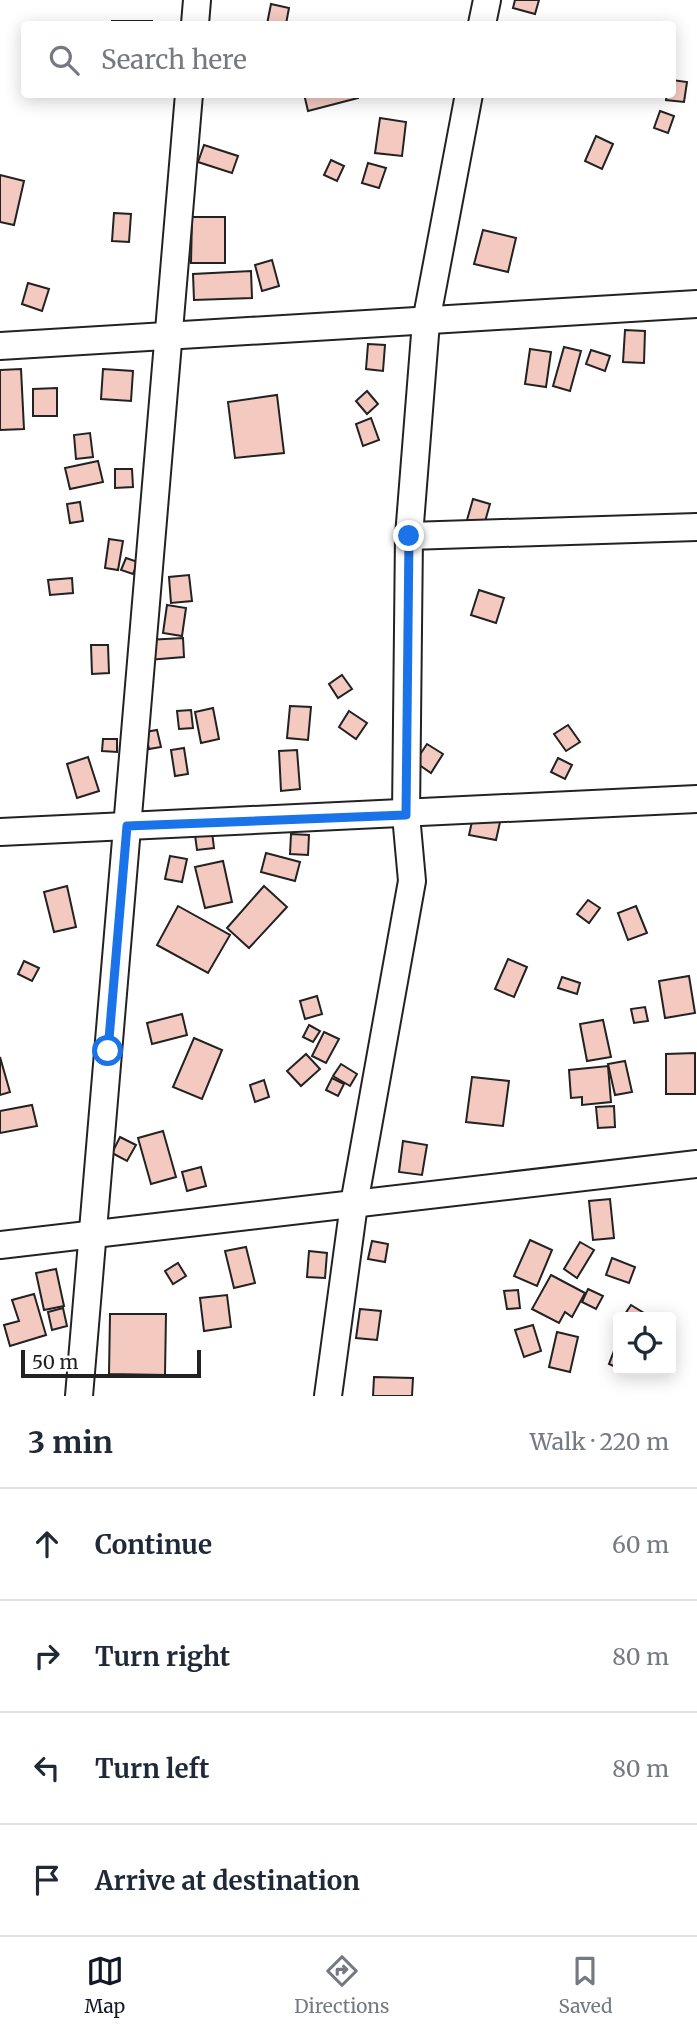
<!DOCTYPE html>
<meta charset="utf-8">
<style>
:root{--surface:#fff;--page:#f6f6f7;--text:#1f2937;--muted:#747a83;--line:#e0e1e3;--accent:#111827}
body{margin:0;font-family:Merriweather,serif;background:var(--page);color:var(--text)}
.controls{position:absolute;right:21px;bottom:21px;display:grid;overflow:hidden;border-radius:7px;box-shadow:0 4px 18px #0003}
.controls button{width:63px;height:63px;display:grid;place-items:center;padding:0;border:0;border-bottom:2px solid var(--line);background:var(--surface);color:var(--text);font:35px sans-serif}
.scale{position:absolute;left:21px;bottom:18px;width:180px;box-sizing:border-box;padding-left:7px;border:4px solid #222;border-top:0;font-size:19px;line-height:24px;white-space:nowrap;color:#222;-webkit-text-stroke:5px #fff;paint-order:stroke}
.stop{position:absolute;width:21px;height:21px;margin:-16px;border:5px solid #1a73e8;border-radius:50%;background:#fff}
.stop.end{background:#1a73e8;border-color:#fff;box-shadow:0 2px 7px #0008}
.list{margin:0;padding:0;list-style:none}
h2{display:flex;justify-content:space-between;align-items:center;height:91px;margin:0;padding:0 28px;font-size:30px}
h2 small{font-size:23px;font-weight:400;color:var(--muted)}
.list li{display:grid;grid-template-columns:46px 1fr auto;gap:21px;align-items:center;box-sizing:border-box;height:112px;padding:0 28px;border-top:2px solid var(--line)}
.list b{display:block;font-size:26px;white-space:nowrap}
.list em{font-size:23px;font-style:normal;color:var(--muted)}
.icon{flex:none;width:38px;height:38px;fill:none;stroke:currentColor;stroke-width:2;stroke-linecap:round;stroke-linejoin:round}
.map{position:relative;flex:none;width:697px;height:1396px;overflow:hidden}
.search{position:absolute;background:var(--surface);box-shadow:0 4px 18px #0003;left:21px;right:21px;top:21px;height:77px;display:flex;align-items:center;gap:18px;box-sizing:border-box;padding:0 24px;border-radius:7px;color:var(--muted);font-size:26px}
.sheet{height:539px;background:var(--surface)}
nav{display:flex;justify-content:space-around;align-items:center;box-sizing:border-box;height:98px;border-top:2px solid var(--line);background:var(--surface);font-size:19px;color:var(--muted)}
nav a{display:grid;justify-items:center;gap:4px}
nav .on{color:var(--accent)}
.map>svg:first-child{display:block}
</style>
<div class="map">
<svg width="697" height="1396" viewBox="0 0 697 1396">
<rect width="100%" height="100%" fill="#fff"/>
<g fill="#f3c9c0" stroke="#222" stroke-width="2">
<path d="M515,0H539L535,14L513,8Z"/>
<path d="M271,4L289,8L286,24H267Z"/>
<rect x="112" y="21" width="40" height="3"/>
<path d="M672,80L687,82L684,102L666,100L667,94H672Z"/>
<path d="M304,94H357L358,98L308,111Z"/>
<path d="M660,111L674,116L668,133L654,128Z"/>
<path d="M380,118L406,122L402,156L375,153Z"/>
<path d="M596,136L613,144L602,169L585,161Z"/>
<path d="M204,145L238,156L232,173L198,162Z"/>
<path d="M331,160L344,166L337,181L324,175Z"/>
<path d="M368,163L386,168L379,188L362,183Z"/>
<path d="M0,175L24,181L14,225L0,222Z"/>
<path d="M114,213L131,214L129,242L112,241Z"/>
<path d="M192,217H225V263H191Z"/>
<path d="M483,230L516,238L508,272L474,264Z"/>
<path d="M272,260L279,286L262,291L255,265Z"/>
<path d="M251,271L252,298L194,300L193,274Z"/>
<path d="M28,283L49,289L42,311L22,304Z"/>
<path d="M625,330L645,331L644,363L623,362Z"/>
<path d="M368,344L385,345L383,371L366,369Z"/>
<path d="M564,347L581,351L570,391L553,386Z"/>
<path d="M530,349L551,352L546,387L525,384Z"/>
<path d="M591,350L610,356L605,371L586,364Z"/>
<path d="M21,369L24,429L0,430V370Z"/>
<path d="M103,369L133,371L131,401L101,399Z"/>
<path d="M57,388V416H33V389Z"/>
<path d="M367,391L378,404L367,414L356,401Z"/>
<path d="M277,395L284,453L235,458L228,402Z"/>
<path d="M371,418L379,440L363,446L356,424Z"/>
<path d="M90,433L93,457L76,459L74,435Z"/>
<path d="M98,461L103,482L70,489L65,468Z"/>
<path d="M115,469H132L133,487L115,488Z"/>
<path d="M473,499L490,504L484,525L467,520Z"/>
<path d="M80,502L83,521L70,523L67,504Z"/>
<path d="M109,539L123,541L118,570L105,568Z"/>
<path d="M126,558L138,562L133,574L121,570Z"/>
<path d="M189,575L192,601L171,603L169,577Z"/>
<path d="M72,578L73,593L50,595L48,580Z"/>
<path d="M479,590L504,598L496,623L471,615Z"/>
<path d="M167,605L186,608L182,636L163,633Z"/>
<path d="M183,638L184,657L148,660L147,640Z"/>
<path d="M91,645H108L109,673L92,674Z"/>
<path d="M342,675L352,689L338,698L329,684Z"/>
<path d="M290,706L311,707L308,740L287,738Z"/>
<path d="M213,708L219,739L201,743L195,712Z"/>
<path d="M191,710L193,728L179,729L177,711Z"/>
<path d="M349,711L367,723L356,739L339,727Z"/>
<path d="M568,725L580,742L566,751L554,734Z"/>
<path d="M157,730L161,747L149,749L145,732Z"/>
<path d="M103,739H117V752L102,751Z"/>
<path d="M427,744L443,754L431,773L415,762Z"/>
<path d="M184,748L188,774L175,776L171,750Z"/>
<path d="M297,750L300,789L281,791L279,751Z"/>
<path d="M88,757L99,791L77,798L67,764Z"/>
<path d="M558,758L572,765L565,779L551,772Z"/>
<path d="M473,817L500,822L496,840L469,835Z"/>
<path d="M212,832L214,848L197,850L195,835Z"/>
<path d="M291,834L309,835L308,855L290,854Z"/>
<path d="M266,853L300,862L295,881L261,872Z"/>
<path d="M170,856L187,859L182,882L165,879Z"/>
<path d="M223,861L232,902L205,908L195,867Z"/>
<path d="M67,886L76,927L54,932L44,892Z"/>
<path d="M264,886L287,907L249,948L227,928Z"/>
<path d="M588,900L600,908L589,923L577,914Z"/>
<path d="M178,906L230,935L208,973L157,945Z"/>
<path d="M636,906L647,933L628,940L618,913Z"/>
<path d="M508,959L527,967L514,997L495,989Z"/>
<path d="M24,961L39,968L32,981L18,974Z"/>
<path d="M689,976L695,1013L665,1018L659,981Z"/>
<path d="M562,977L580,983L577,994L558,988Z"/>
<path d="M317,996L322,1014L305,1019L300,1001Z"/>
<path d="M645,1007L648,1021L634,1023L631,1009Z"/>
<path d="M182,1014L187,1035L152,1044L147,1023Z"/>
<path d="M603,1020L611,1057L587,1061L580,1024Z"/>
<path d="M309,1025L320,1031L313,1042L303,1037Z"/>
<path d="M324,1032L339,1039L326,1063L312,1056Z"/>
<path d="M194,1038L222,1050L202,1099L173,1087Z"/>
<path d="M695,1053V1094H666V1054Z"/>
<path d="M306,1054L320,1069L301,1086L287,1071Z"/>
<path d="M0,1057L10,1092L0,1095Z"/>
<path d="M625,1061L632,1092L615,1095L608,1064Z"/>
<path d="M341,1064L357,1074L350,1086L333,1076Z"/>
<path d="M608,1066L611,1102L582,1105V1097L571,1098L569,1070Z"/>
<path d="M472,1077L509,1081L503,1126L466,1122Z"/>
<path d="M332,1078L344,1084L338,1096L326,1090Z"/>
<path d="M264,1080L269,1097L255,1102L250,1085Z"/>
<path d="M32,1105L37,1126L0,1133V1111Z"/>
<path d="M614,1106L615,1127L598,1128L596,1107Z"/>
<path d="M163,1131L176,1177L151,1184L138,1138Z"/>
<path d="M120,1137L136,1145L127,1161L112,1153Z"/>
<path d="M403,1141L427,1145L422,1175L399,1172Z"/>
<path d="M201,1167L206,1186L187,1191L182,1172Z"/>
<path d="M610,1199L614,1238L593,1240L589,1201Z"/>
<path d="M530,1240L552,1250L537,1286L514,1276Z"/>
<path d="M372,1241L388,1244L385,1262L368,1259Z"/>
<path d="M580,1242L594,1250L577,1278L564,1269Z"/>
<path d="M246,1247L255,1283L234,1288L225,1251Z"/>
<path d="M309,1251L327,1253L325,1278L307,1277Z"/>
<path d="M612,1258L635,1267L629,1283L606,1275Z"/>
<path d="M178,1263L186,1276L173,1284L165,1271Z"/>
<path d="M56,1269L64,1306L44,1310L36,1273Z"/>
<path d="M551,1275L585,1293L572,1317L565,1312L559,1323L532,1309Z"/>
<path d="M588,1289L603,1296L596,1309L582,1302Z"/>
<path d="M518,1290L520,1308L507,1309L504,1291Z"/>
<path d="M34,1294L46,1335L10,1346L4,1325L19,1321L12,1300Z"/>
<path d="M227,1295L231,1327L204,1331L200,1298Z"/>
<path d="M631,1305L644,1313L641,1317H623Z"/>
<path d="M63,1308L67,1326L52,1330L48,1312Z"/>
<path d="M360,1309L381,1311L377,1340L356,1338Z"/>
<path d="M110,1314H166L165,1375L109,1374Z"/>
<path d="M533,1325L541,1351L524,1357L515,1330Z"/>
<path d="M557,1332L578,1337L570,1372L549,1367Z"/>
<path d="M614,1351L618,1353V1368L609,1364Z"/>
<path d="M374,1377L413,1378L412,1396H373Z"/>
</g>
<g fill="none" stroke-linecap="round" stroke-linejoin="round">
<g stroke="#222" stroke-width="30">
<g id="minor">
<path d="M195,24L197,0"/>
<path d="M482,24L487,0"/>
<path d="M0,346L697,304"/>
<path d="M409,536L697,527"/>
<path d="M0,832L697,799"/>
<path d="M0,1245L697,1164"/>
<path d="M79,1396L189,94"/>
<path d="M328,1396L354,1204L412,881L406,815L409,536L426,322L469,94"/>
</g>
</g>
<use href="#minor" stroke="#fff" stroke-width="26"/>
</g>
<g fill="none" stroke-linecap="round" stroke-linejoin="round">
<path stroke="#1a73e8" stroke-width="9" d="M108,1051L127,826L406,815L409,536"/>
</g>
</svg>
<div class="controls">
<button><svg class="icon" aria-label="locate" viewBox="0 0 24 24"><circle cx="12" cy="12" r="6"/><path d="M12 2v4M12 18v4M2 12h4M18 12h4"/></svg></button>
</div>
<div class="scale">50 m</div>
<div class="stop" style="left:108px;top:1051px"></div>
<div class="stop end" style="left:409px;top:536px"></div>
<div class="search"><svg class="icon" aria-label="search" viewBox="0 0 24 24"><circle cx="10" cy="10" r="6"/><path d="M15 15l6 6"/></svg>Search here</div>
</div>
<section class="sheet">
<h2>3 min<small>Walk · 220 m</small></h2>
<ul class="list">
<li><svg class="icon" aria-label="ahead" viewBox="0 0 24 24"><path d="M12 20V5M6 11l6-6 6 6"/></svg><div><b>Continue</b></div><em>60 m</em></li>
<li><svg class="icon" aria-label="right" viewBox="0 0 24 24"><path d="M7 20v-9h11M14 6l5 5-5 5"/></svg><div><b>Turn right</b></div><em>80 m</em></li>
<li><svg class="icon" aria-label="left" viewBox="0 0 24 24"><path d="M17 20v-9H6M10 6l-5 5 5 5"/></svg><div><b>Turn left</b></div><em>80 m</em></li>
<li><svg class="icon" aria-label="arrive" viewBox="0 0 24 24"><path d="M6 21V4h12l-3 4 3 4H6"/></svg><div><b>Arrive at destination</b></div></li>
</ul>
</section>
<nav>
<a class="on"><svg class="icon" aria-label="map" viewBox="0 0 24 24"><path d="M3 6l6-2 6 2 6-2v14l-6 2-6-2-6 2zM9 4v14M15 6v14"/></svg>Map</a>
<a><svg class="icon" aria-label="directions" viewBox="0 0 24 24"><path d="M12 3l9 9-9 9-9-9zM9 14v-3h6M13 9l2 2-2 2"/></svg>Directions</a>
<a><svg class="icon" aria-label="saved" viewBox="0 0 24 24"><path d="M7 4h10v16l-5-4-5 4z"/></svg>Saved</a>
</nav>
